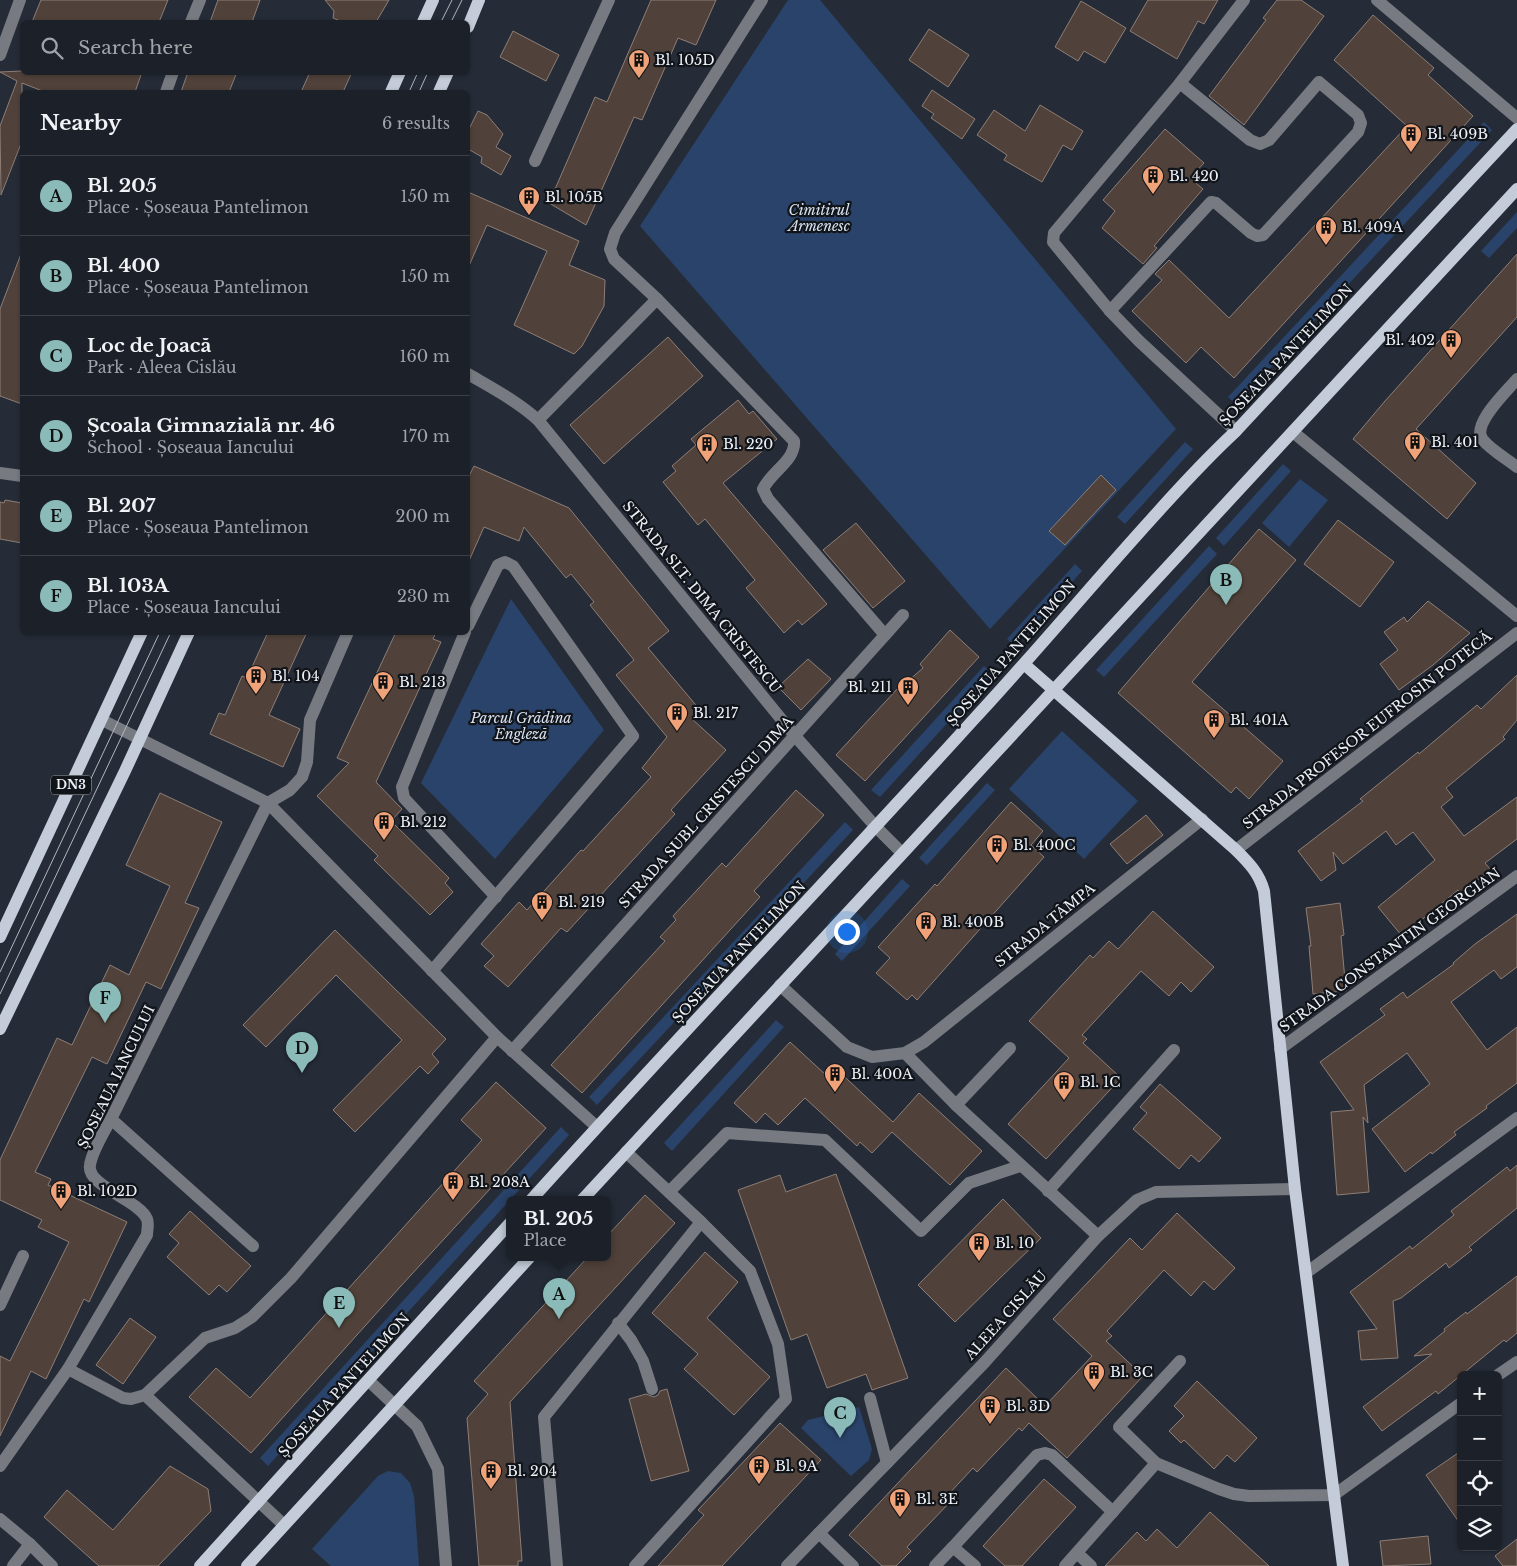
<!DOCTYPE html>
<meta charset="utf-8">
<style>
:root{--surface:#1c2129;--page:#252931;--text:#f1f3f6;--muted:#a0a3a8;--line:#3a3e46;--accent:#8bbbb9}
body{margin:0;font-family:"Libre Baskerville",serif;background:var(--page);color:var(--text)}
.controls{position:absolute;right:15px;bottom:15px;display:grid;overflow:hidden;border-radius:8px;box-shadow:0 1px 4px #0004}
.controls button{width:45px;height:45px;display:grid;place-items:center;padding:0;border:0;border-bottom:1px solid var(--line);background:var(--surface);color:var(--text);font:25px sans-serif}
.you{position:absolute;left:846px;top:931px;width:18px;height:18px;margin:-12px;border:4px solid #fff;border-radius:50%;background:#1a73e8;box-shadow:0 0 0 8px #1a73e833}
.badge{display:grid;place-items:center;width:32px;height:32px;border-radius:50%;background:var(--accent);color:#111;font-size:16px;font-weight:700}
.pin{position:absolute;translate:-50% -41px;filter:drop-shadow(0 1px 2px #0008)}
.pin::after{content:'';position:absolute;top:26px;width:18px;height:15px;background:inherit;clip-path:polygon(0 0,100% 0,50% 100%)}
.popup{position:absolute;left:506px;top:1196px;width:105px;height:65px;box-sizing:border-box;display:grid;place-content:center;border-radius:8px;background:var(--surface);filter:drop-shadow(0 1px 4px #0005);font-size:16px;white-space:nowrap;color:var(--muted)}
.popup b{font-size:19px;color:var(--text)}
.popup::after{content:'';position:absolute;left:50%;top:100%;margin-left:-10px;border:10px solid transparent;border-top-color:var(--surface)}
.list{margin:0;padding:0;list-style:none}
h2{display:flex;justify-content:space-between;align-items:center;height:65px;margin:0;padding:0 20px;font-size:21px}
h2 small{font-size:16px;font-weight:400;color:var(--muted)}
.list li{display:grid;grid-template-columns:32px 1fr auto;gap:15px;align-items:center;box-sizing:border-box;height:80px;padding:0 20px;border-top:1px solid var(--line)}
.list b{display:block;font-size:19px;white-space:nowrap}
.list p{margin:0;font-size:16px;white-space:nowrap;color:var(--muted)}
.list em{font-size:16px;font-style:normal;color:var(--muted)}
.icon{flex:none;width:28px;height:28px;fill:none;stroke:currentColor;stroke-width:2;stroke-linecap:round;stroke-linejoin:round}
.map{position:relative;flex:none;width:1517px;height:1566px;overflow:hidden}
.search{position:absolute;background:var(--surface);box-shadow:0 1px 4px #0004;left:20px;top:20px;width:450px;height:55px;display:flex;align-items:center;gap:12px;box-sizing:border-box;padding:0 18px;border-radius:8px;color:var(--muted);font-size:19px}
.panel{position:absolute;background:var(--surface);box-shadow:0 1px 4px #0004;left:20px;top:90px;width:450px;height:545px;border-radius:8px}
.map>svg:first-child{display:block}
</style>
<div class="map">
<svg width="1517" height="1566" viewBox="0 0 1517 1566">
<rect width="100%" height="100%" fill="#252c37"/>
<g fill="#2a436a">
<path d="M788,0H820L1176,429L990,629L640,226Z"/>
<path d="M1484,122L1492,130L1236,405L1228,397Z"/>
<path d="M1517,212V228L1489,258L1481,251Z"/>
<path d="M1185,442L1193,449L1125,524L1117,517Z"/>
<path d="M1283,464L1291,471L1224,546L1216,538Z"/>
<path d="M1300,479L1328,500L1289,547L1262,523Z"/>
<path d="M1209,546L1217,554L1104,677L1096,670Z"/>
<path d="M1075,564L1082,571L1015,646L1007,639Z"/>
<path d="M511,599L604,730L495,859L421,783Z"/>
<path d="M984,666L992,674L880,797L871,790Z"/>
<path d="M1062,731L1138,801L1084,859L1009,789Z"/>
<path d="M987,783L995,790L927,865L919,858Z"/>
<path d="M845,822L853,830L597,1105L589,1097Z"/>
<path d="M902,879L910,886L842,961L835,954Z"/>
<path d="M776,1020L784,1027L672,1151L664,1143Z"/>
<path d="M561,1127L569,1135L268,1466L260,1458Z"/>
<path d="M859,1407L872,1449L869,1460L851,1476L801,1428L808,1420Z"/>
<path d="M388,1471L401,1473L410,1483L414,1496L419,1566H331L312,1549L378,1476Z"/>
</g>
<g fill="#50423a" stroke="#8e7e76">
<path d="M41,0H168L159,22H32Z"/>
<path d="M218,0H260L252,22H210Z"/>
<path d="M325,0H389L376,22H343L333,18L334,11Z"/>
<path d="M651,0H716L696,45L678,38L642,120L634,117L586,225L549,203L595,97L607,102Z"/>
<path d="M1148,0H1218L1204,24L1198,21L1177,59L1130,31Z"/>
<path d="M1277,0H1301L1324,16L1244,125L1209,96L1266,20L1263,18Z"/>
<path d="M1081,1L1126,28L1105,63L1084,51L1078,61L1055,47Z"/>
<path d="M1373,15L1434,68L1428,75L1473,116L1234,378L1201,347L1186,363L1132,311L1162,280L1155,274L1169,260L1229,318L1407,126L1334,60Z"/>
<path d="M929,29L969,55L948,87L909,60Z"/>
<path d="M513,31L559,55L546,81L500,57Z"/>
<path d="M21,71L142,72L135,92H45L22,83V141L1,195L0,126L17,81L0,72Z"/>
<path d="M188,72H237L229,92H181Z"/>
<path d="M310,72H352L343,92H301Z"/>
<path d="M932,90L975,119L962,139L931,118L934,114L922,106Z"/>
<path d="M1040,105L1083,131L1072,150L1063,145L1042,182L1004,160L1007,155L977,135L994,110L1025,131Z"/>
<path d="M478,111L487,115L503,134L496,147L511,156L501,175L481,163L482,157L468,149V131Z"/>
<path d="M1165,129L1204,163L1190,178L1203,189L1154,246L1157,248L1143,264L1102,228L1115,211L1103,200Z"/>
<path d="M468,192L579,241L569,265L605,280L604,306L582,346L574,354L514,325L547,251L487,225L468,268Z"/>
<path d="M21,254H22V404L0,396V309Z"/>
<path d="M1517,254V317L1416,429L1476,483L1447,519L1353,439L1385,401Z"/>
<path d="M668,337L703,376L604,464L570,425Z"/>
<path d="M738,400L749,414L753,411L777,439L723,483L827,604L802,625L798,620L784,633L746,588L755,580L705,519L698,525L663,482L676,471L672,466L696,445L691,439Z"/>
<path d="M474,466L569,508L669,631L648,648L700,710L691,718L726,750L671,810L675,814L567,932L561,928L508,987L484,966L494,956L481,944L519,902L527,910L581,850L583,851L651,777L642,768L667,737L616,675L634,660L590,605L594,602L571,574L566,578L524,527L519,541L484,527L468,563V478Z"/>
<path d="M1101,475L1116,490L1065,545L1049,531Z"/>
<path d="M5,500L22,503V543L0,539V502L4,503Z"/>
<path d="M1338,520L1394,562L1360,607L1304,564Z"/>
<path d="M856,523L905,581L873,608L823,550Z"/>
<path d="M1259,529L1296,560L1192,682L1283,761L1249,799L1236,787L1231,793L1118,693Z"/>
<path d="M1428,601L1470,633L1433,665L1399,690L1380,664L1398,650L1384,632L1404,617L1407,622Z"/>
<path d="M950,630L979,657L865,781L836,755L899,687L900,688L923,668L920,664Z"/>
<path d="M268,632H307L269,715L300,729L283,767L210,734L219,713L225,715L242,676L247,678Z"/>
<path d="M396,632H436L433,639L441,642L376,782L402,809L391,821L449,878L445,883L453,892L430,915L374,860L378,856L317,796L349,763L337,758Z"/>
<path d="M808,659L831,679L801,710L778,687Z"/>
<path d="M1517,675V720L1503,737L1505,739L1446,788L1453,797L1441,807L1464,836L1517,797V839L1485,863L1491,870L1461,893L1458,890L1402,936L1378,907L1435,860L1413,832L1396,845L1386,831L1343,864L1333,852L1336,870L1321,881L1298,851L1363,801L1360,799L1418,752L1419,754L1477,705L1481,709Z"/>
<path d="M796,790L824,815L754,891L760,897L582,1093L551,1065L665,941L660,937L676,920L673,916L722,863L726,867Z"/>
<path d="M160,793L222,822L185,903L199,908L161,989L146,982L107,1064L92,1057L35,1172L51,1179L48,1185L127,1222L89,1302L84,1299L46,1379L31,1371L0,1436V1356L10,1361L69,1242L38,1227L42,1220L0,1200V1160L57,1038L72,1045L110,965L129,975L170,886L126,865Z"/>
<path d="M1011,802L1043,831L1031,845L1044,857L917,1000L912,995L907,1000L876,973L890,958L878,947L935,884L937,886Z"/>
<path d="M1146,815L1163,835L1127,864L1110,844Z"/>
<path d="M1340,903L1344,935L1341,936L1346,991L1313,994L1309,946H1311L1306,908Z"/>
<path d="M1153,911L1214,967L1191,992L1181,982L1169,996L1141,971L1082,1035L1087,1039L1083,1043L1121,1078L1046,1159L1008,1124L1069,1058L1029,1021L1090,955L1093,958L1109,941L1118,949Z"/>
<path d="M1517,914V967L1501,979L1494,970L1451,1002L1487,1050L1517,1027V1083L1486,1106L1487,1108L1454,1132L1456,1135L1432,1154L1431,1152L1405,1172L1372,1129L1430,1084L1407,1053L1364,1085L1368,1123L1363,1117L1369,1192L1337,1195L1331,1112L1354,1110L1320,1062L1385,1015L1380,1009L1403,992L1407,998L1454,964L1453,963L1475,944Z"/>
<path d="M335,930L446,1039L432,1054L439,1062L428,1074L420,1066L355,1132L333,1110L402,1040L336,975L266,1047L243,1025Z"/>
<path d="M790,1042L826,1075L834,1067L893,1122L919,1093L982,1151L950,1185L892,1132L872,1153L860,1142L857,1146L805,1098L778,1125L765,1113L756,1123L734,1103Z"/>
<path d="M496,1082L546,1128L400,1287L251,1453L189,1397L216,1368L250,1398L482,1140L461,1120Z"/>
<path d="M1160,1084L1221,1138L1199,1162L1191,1155L1179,1169L1133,1129L1147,1113L1140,1107Z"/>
<path d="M1517,1165V1208L1469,1247L1472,1250L1449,1268L1446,1263L1401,1298L1393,1301L1398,1358L1361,1360L1358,1331L1377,1329L1350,1292L1410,1246L1412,1249L1454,1215L1451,1211L1507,1167L1510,1171Z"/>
<path d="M836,1174L908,1378L872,1390L866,1374L827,1388L807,1334L791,1340L738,1190L780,1175L786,1192Z"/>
<path d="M645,1195L675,1223L510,1402L522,1561H518V1566H479L467,1418L488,1394L474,1381L587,1258H608V1235Z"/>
<path d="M1003,1199L1041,1238L955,1322L918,1285Z"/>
<path d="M190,1211L251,1266L227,1292L219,1285L209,1295L167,1257L179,1243L169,1234Z"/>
<path d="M1177,1213L1235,1268L1214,1290L1204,1281L1191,1296L1164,1270L1107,1331L1112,1336L1106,1341L1143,1376L1067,1458L1029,1423L1022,1431L1019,1428L977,1472L973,1468L946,1497L951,1501L907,1547L911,1551L896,1566H882L849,1535L1006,1368L1045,1406L1092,1356L1053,1319L1130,1238L1142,1250Z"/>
<path d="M705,1252L738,1282L707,1318L770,1377L734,1415L684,1369L698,1354L652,1313Z"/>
<path d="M1517,1276V1333L1506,1342L1504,1340L1438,1394L1436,1391L1382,1431L1363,1407L1432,1354L1414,1356L1445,1331L1444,1329L1466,1312L1467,1314Z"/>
<path d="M130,1318L156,1337L123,1384L96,1365Z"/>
<path d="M1197,1381L1257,1438L1235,1462L1227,1455L1214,1469L1184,1440L1181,1443L1169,1431L1184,1416L1174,1406Z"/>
<path d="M667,1389L689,1471L651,1481L629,1399L646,1394L654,1397L658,1395L660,1391Z"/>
<path d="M780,1423L821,1460L722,1566H658L704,1515L698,1510Z"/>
<path d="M1461,1451V1525L1426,1475Z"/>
<path d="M170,1466L208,1489L211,1511L158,1566H99L44,1517L67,1490L113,1530Z"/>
<path d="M1044,1479L1076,1507L1022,1566H1005L983,1546Z"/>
<path d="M1210,1512L1269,1566H1105L1137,1532L1146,1541L1157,1529L1177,1548Z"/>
<path d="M1428,1536L1431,1564L1383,1566L1380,1541Z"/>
<path d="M1517,1539V1566H1503L1495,1556Z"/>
</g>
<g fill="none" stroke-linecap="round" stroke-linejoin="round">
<g stroke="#777b81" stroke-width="12">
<path d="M762,0L615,233L610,249L614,259L657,299L794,441C796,460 771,472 763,489L768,499L885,635"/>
<path d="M1377,0L1517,118"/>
<path d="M191,22L200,0"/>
<path d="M0,55L20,0"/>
<path d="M166,92L173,72"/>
<path d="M535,161L609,0"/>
<path d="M1110,311L1211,202L1216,203L1251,233L1257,236L1263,235L1358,132L1361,123L1358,115L1319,82L1269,140L1260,144L1250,140L1180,83"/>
<path d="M468,374C492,388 517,401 538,420L795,736L876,827L902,853"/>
<path d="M1517,379C1507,391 1470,425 1483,440C1491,450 1507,459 1517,467"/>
<path d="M538,420L657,299"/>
<path d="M1236,431L1139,341L1110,311L1053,242L1054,233L1180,83L1244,0"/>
<path d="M1293,432L1517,616"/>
<path d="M0,473L22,476"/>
<path d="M465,632L402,787L404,798L496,897"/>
<path d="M102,720L268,803L497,1037L597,1127"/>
<path d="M1236,850L1517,633"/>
<path d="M432,971L633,736L513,566L505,562L498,565L468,626"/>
<path d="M780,985L847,1047L872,1057L905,1053L924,1042L1202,819"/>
<path d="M1280,1049L1517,876"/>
<path d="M512,1051L903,615"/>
<path d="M905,1053L956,1105L1098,1236"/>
<path d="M956,1105L1010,1048"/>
<path d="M111,1119L253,1246"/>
<path d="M1048,1191L1174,1050"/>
<path d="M669,1192L727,1133L825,1140L921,1231L969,1183L1020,1166"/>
<path d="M1306,1273L1517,1118"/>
<path d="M0,1305L23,1256"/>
<path d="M618,1323L631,1340L643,1361L652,1389"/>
<path d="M68,1369L123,1398L131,1399L145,1395L284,1525"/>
<path d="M1498,1375L1517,1362"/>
<path d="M369,1381L417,1426L438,1469L446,1566"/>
<path d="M145,1395L205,1338L235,1328L252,1317L291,1278L497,1037"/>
<path d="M870,1398L887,1463"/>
<path d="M1156,1463L1119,1427L1180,1361"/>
<path d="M0,1466L68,1369L147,1235C147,1230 149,1224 147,1219C139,1200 86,1186 90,1165C92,1151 104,1132 111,1119L268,803L290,790L302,777L307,762L310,720L348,632"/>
<path d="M0,1519L30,1544L52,1566"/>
<path d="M819,1533L853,1566"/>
<path d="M1077,1553L1091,1566"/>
<path d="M13,1566L30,1544"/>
<path d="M557,1566L544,1417L701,1222L626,1152"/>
<path d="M635,1566L786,1399L778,1344L750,1271L701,1222"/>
<path d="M787,1566L984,1363L1098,1236L1137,1200L1156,1192L1295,1189"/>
<path d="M935,1566L953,1547"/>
<path d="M975,1566L953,1547L1037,1455L1045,1453L1052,1455L1113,1512"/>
<path d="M1065,1566L1156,1463L1219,1489L1234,1494L1249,1496L1334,1495L1461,1403"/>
</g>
<g stroke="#c3ccd8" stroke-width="12">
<path d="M423,22L433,0"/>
<path d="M468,27L479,0"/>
<path d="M391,92L400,72"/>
<path d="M439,92L448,72"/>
<path d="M1024,664L1236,850C1249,863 1259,873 1264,891L1295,1189L1343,1566"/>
<path d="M0,937L142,632"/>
<path d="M0,1029L125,771L189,632"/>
<path d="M531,1200C677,1038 828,880 975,718C1037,651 1095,581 1156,514C1182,485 1208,457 1236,431L1517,129"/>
<path d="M582,1200L1517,189"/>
<path d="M200,1566L510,1223"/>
<path d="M247,1566L529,1258"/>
</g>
<g stroke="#b1b7bf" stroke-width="1">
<path d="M441,22L452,0"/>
<path d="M451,22L462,0"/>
<path d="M409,92L418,72"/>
<path d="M419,92L428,72"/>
<path d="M0,972L160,632"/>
<path d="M0,994L171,632"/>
</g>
</g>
<defs>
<g id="building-pin" transform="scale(1.125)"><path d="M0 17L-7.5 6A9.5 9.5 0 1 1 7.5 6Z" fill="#f0a278" stroke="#111419"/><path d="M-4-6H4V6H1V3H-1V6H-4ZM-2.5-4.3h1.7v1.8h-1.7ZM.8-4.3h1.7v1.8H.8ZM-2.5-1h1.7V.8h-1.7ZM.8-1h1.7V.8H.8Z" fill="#111"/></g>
</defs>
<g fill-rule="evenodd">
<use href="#building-pin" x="639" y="60"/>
<use href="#building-pin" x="1411" y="134"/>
<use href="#building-pin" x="1153" y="176"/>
<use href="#building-pin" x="529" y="197"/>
<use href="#building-pin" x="1326" y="227"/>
<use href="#building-pin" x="1451" y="340"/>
<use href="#building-pin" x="1415" y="442"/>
<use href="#building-pin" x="707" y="444"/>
<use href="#building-pin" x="256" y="676"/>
<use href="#building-pin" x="383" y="682"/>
<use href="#building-pin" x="908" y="687"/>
<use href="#building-pin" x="677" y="713"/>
<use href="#building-pin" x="1214" y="720"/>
<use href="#building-pin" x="384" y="822"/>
<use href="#building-pin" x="997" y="845"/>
<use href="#building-pin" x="542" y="902"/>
<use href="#building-pin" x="926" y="922"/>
<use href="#building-pin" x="835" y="1074"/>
<use href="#building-pin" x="1064" y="1082"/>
<use href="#building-pin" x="453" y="1182"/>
<use href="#building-pin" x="61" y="1191"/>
<use href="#building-pin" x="979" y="1243"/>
<use href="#building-pin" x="1094" y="1372"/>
<use href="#building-pin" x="990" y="1406"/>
<use href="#building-pin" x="759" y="1466"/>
<use href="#building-pin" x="491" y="1471"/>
<use href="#building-pin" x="900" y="1499"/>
</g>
<g text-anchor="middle" stroke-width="4.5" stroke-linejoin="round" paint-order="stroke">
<rect fill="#111419" stroke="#aaafb5" stroke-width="1" x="51" y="775.5" width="40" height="19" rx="4"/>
<g font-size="12" font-weight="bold" fill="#ecf1f8">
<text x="71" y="789">DN3</text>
</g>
<g font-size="14" fill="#ecf1f8" stroke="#111419" text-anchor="start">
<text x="655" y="65">Bl. 105D</text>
<text x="1427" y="139">Bl. 409B</text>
<text x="1169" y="181">Bl. 420</text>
<text x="545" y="202">Bl. 105B</text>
<text x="1342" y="232">Bl. 409A</text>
<text x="1435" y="345" text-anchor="end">Bl. 402</text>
<text x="1431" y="447">Bl. 401</text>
<text x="723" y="449">Bl. 220</text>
<text x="272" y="681">Bl. 104</text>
<text x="399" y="687">Bl. 213</text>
<text x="892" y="692" text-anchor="end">Bl. 211</text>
<text x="693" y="718">Bl. 217</text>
<text x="1230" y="725">Bl. 401A</text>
<text x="400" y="827">Bl. 212</text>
<text x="1013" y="850">Bl. 400C</text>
<text x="558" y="907">Bl. 219</text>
<text x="942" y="927">Bl. 400B</text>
<text x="851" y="1079">Bl. 400A</text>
<text x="1080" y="1087">Bl. 1C</text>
<text x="469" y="1187">Bl. 208A</text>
<text x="77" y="1196">Bl. 102D</text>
<text x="995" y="1248">Bl. 10</text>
<text x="1110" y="1377">Bl. 3C</text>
<text x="1006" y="1411">Bl. 3D</text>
<text x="775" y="1471">Bl. 9A</text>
<text x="507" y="1476">Bl. 204</text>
<text x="916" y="1504">Bl. 3E</text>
</g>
<g font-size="14" font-style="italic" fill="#d8e3f2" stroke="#111419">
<text x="819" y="215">Cimitirul<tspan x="819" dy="16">Armenesc</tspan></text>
<text x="521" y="723">Parcul Grădina<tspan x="521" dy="16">Engleză</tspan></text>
</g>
<g font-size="14" fill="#ecf1f8" stroke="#111419">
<text transform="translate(1286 355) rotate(-47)" y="5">ȘOSEAUA PANTELIMON</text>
<text transform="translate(702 597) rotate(51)" y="5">STRADA SLT. DIMA CRISTESCU</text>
<text transform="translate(1011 653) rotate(-49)" y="5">ȘOSEAUA PANTELIMON</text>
<text transform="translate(1367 730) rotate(-38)" y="5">STRADA PROFESOR EUFROSIN POTECĂ</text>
<text transform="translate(706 812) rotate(-48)" y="5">STRADA SUBL CRISTESCU DIMA</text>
<text transform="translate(1045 925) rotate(-39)" y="5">STRADA TÂMPA</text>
<text transform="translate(1390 950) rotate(-36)" y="5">STRADA CONSTANTIN GEORGIAN</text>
<text transform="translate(739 952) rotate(-47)" y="5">ȘOSEAUA PANTELIMON</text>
<text transform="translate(116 1077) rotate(-64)" y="5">ȘOSEAUA IANCULUI</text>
<text transform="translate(1006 1315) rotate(-48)" y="5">ALEEA CISLĂU</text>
<text transform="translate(344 1385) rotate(-48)" y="5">ȘOSEAUA PANTELIMON</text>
</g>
</g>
</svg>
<div class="controls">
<button>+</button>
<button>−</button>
<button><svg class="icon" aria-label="locate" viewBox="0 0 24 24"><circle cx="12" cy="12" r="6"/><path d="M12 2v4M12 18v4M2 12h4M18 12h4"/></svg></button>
<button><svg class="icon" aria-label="layers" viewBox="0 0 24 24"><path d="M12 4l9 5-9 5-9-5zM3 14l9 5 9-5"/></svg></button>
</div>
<div class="you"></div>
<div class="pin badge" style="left:559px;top:1319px">A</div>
<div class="popup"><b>Bl. 205</b>Place</div>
<div class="pin badge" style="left:1226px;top:605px">B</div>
<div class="pin badge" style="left:840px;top:1438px">C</div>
<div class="pin badge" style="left:302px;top:1073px">D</div>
<div class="pin badge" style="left:339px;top:1328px">E</div>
<div class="pin badge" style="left:105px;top:1023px">F</div>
<div class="search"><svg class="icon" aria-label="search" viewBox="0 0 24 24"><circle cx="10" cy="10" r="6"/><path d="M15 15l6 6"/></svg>Search here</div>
<section class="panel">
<h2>Nearby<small>6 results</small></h2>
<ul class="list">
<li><span class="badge">A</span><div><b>Bl. 205</b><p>Place · Șoseaua Pantelimon</p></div><em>150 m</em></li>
<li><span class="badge">B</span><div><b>Bl. 400</b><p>Place · Șoseaua Pantelimon</p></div><em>150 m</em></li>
<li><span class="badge">C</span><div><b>Loc de Joacă</b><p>Park · Aleea Cislău</p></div><em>160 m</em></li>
<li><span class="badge">D</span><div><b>Școala Gimnazială nr. 46</b><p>School · Șoseaua Iancului</p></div><em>170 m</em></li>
<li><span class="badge">E</span><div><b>Bl. 207</b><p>Place · Șoseaua Pantelimon</p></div><em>200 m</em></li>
<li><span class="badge">F</span><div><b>Bl. 103A</b><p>Place · Șoseaua Iancului</p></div><em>230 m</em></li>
</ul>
</section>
</div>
